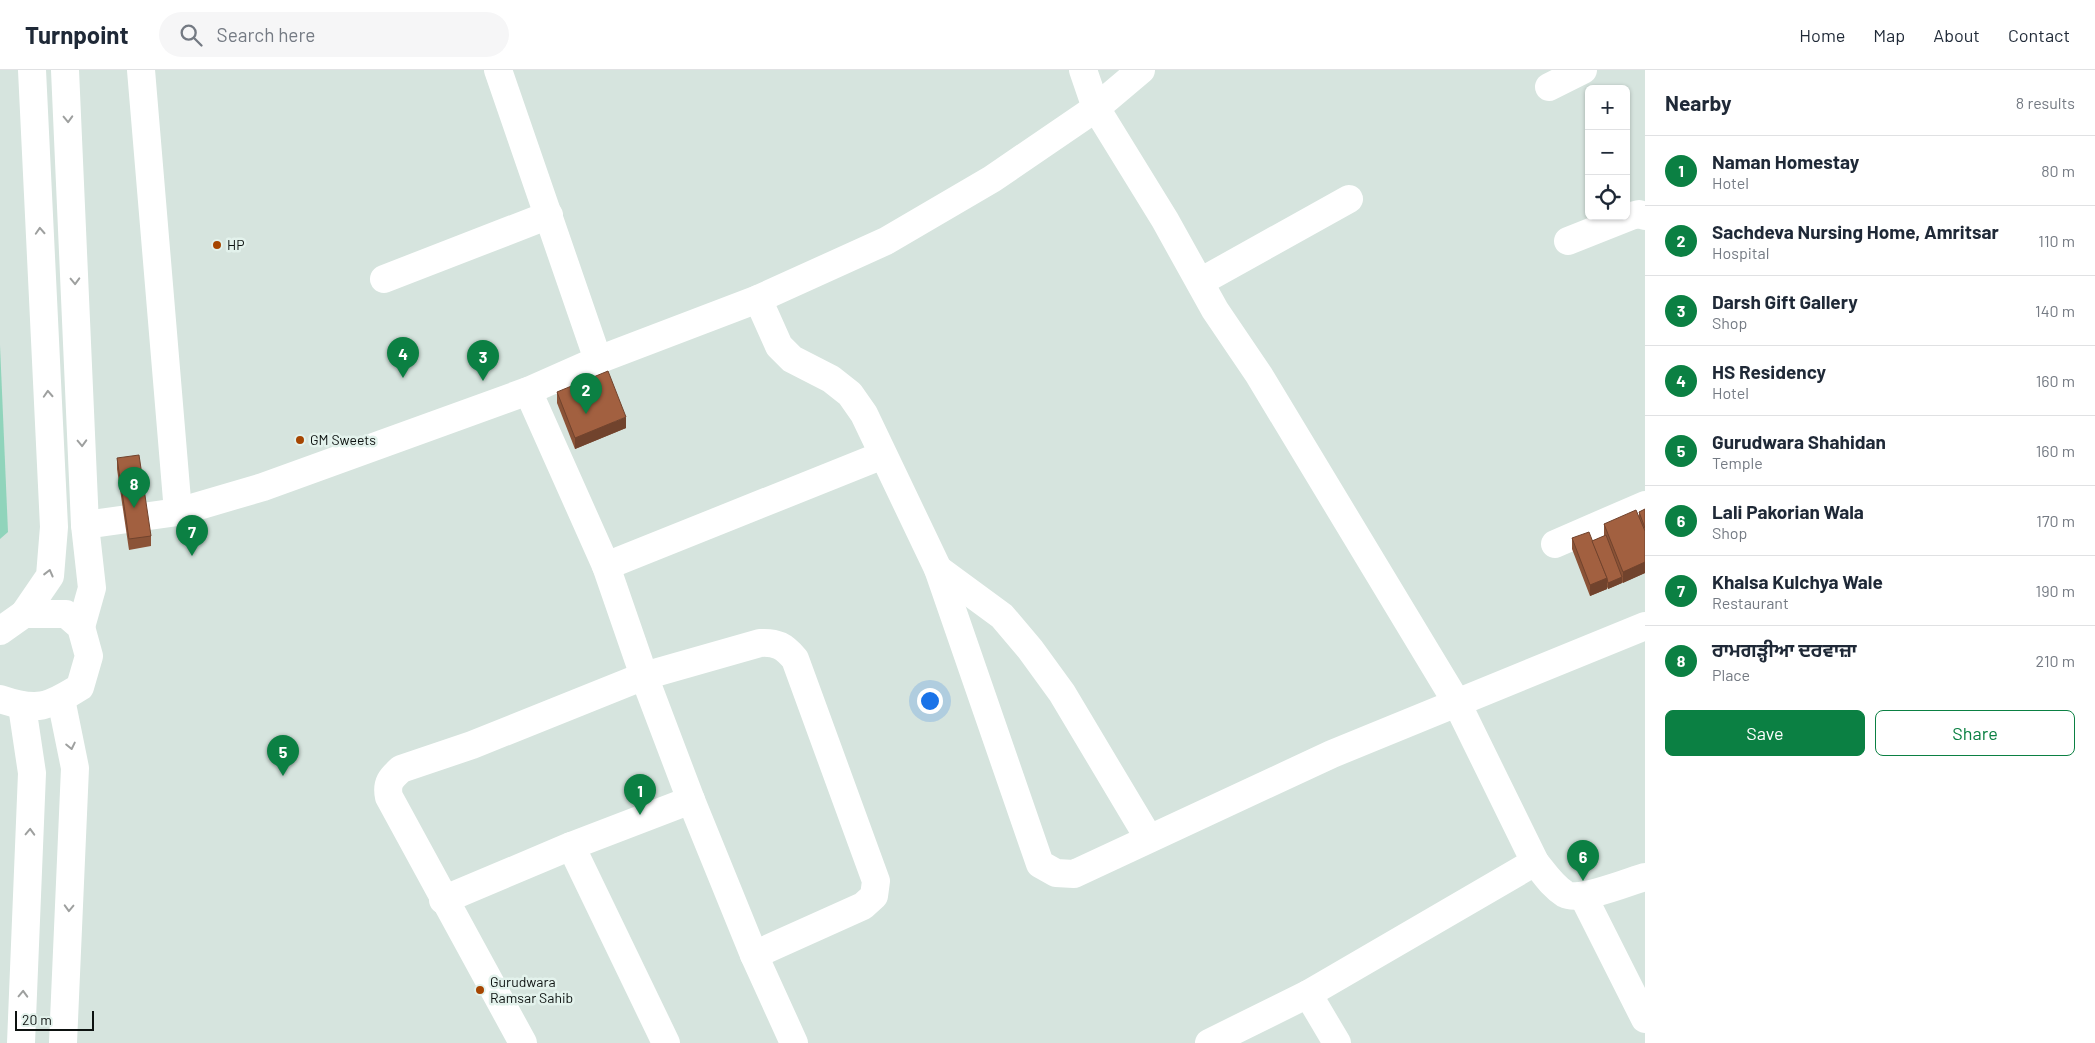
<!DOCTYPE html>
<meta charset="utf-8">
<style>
:root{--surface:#fff;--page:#f6f6f7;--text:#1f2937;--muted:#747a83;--line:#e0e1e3;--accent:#0b8043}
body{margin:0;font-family:Barlow,"Noto Sans Gurmukhi",sans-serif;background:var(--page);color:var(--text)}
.controls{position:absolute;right:15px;top:15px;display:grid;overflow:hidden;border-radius:8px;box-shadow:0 1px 4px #0004}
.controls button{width:45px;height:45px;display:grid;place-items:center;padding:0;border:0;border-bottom:1px solid var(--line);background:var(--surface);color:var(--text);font:25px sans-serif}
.scale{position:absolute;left:15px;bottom:12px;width:79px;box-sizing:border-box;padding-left:5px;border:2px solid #0d1210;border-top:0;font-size:14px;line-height:18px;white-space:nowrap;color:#0d1210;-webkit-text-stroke:4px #e3f2ec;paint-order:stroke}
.you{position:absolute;left:929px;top:630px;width:18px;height:18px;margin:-12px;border:4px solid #fff;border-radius:50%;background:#1a73e8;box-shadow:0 0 0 8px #1a73e833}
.badge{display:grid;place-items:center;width:32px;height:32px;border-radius:50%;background:var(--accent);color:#fff;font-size:16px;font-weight:700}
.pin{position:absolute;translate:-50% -41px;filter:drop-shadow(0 1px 2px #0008)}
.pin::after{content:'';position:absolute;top:26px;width:18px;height:15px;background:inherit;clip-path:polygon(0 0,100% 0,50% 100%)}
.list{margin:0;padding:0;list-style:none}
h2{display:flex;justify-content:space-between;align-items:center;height:65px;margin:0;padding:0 20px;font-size:21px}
h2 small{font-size:16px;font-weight:400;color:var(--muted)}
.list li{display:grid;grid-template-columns:32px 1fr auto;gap:15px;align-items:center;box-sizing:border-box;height:70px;padding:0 20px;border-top:1px solid var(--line)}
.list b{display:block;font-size:19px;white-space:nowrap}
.list p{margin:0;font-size:16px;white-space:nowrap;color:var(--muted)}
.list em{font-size:16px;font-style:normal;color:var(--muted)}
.actions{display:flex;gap:10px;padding:15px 20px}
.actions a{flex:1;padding:11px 0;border:1px solid var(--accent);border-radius:8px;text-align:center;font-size:18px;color:var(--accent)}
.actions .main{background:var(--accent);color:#fff}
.icon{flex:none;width:28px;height:28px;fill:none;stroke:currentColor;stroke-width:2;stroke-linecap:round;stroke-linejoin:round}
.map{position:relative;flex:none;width:1645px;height:973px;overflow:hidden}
header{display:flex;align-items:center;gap:30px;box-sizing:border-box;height:70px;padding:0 25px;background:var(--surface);border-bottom:1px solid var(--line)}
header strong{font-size:24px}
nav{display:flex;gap:28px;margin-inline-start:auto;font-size:18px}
.search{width:350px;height:45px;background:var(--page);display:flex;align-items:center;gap:12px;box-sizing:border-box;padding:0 18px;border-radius:28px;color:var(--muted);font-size:19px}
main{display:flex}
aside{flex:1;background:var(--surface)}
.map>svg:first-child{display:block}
</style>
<header>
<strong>Turnpoint</strong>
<div class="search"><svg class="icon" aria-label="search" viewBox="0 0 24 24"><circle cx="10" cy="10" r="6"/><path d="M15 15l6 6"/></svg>Search here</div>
<nav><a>Home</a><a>Map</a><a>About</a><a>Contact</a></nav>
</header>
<main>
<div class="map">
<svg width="1645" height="973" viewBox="0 0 1645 973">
<rect width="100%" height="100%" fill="#d6e4de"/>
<path fill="#90d4bb" d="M0,275L8,462L0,469Z"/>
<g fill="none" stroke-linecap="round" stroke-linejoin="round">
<g stroke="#fff" stroke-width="28">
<path d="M141,0L178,442"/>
<path d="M498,0L598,290"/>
<path d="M1083,0L1096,38L1165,150L1215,240L1259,305L1457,633L1535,792"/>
<path d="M1549,17L1583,0"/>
<path d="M1568,171L1631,146L1639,144L1645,146"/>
<path d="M384,209L549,145"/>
<path d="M1200,212L1349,129"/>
<path d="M758,229L779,276L792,289L831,309L850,324L864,344L938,499L1040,794L1056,803L1074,804L1332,684L1645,556"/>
<path d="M528,321L606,496L644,606L691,730L754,885L794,973"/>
<path d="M85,455L178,442L263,417L528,321L598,290L758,229L886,171L992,109L1096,38L1141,0"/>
<path d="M1555,474L1645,435"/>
<path d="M606,496L883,385"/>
<path d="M938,499L1002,546L1030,579L1062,623L1148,767"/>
<path d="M571,776L666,973"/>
<path d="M1583,826L1645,949"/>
<path d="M443,830L571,776L691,730"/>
<path d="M1308,924L1337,973"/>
<path d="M523,973L389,727C386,713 391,708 401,699L472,675L644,606L760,573C777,572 784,576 795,589L876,811L874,826L863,836L754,885"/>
<path d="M1209,973L1308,924L1535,792C1544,803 1552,816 1565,824C1580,832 1628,812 1645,807"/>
</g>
<g stroke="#fff" stroke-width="28">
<path d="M65,0L85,455L92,518L81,557"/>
<path d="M24,544L50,506L54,457L32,0"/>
<path d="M0,561L24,544H66L81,557L89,586L80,617C48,637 38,642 0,629"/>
<path d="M61,629L75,698L63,973"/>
<path d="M21,973L32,703L22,636"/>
</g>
</g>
<g fill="#8b5337">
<path d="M557,322L626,358L575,379L557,333Z"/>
<path d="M117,388L151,466V476L129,480L117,399Z"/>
<path d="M1645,439V503L1608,519L1607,517V519L1590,526L1572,479V468L1592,471L1604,466V454L1639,446V442Z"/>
</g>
<g fill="#71432d">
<path d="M626,347V358L575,379V368Z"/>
<path d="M1645,492V503L1623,513V502Z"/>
<path d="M1622,507V513L1608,519V513Z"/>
<path d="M1607,508V519L1590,526V515Z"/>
</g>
<g fill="#a26040" stroke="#71432d">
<path d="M608,301L626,347L575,368L557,322Z"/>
<path d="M139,385L151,466L129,469L117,388Z"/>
<path d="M1645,439V458L1639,442Z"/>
<path d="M1636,440L1645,461V492L1623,502L1604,454Z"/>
<path d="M1589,462L1607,508L1590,515L1572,468Z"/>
<path d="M1606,465L1622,507L1608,513L1607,508L1592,471Z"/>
</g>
<defs><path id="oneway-chevron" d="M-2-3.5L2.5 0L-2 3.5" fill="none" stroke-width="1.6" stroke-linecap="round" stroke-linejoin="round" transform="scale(1.25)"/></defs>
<g stroke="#9ea09f">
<use href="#oneway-chevron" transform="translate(68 49) rotate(88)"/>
<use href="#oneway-chevron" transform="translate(40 161) rotate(-93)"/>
<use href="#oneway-chevron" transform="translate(75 211) rotate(88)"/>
<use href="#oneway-chevron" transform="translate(48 324) rotate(-93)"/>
<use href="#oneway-chevron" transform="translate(82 373) rotate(88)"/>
<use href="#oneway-chevron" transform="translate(49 503) rotate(-76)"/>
<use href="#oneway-chevron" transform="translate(71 676) rotate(78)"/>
<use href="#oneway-chevron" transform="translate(30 762) rotate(-88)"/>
<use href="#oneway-chevron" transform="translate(69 838) rotate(92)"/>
<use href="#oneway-chevron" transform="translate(23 924) rotate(-88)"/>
</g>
<g fill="#a64501" stroke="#e3f2ec" stroke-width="2">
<circle cx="217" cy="175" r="5"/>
<circle cx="300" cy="370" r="5"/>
<circle cx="480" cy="920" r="5"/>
</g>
<g text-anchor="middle" stroke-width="5" stroke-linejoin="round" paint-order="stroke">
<g font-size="14" fill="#0d1210" stroke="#e3f2ec" text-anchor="start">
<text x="227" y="180">HP</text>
<text x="310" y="375">GM Sweets</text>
<text x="490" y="917">Gurudwara<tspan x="490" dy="16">Ramsar Sahib</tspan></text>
</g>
</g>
</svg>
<div class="controls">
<button>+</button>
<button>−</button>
<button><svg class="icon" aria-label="locate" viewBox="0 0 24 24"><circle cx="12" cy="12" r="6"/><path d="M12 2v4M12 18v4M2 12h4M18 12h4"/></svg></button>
</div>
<div class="scale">20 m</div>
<div class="you"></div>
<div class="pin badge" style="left:640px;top:745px">1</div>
<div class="pin badge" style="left:586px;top:344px">2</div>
<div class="pin badge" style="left:483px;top:311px">3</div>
<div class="pin badge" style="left:403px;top:308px">4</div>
<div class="pin badge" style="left:283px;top:706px">5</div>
<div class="pin badge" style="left:1583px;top:811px">6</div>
<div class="pin badge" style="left:192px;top:486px">7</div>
<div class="pin badge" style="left:134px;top:438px">8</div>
</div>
<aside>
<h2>Nearby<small>8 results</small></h2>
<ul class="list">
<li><span class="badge">1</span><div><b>Naman Homestay</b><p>Hotel</p></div><em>80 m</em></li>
<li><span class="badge">2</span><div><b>Sachdeva Nursing Home, Amritsar</b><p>Hospital</p></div><em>110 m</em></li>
<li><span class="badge">3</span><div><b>Darsh Gift Gallery</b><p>Shop</p></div><em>140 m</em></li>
<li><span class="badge">4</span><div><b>HS Residency</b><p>Hotel</p></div><em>160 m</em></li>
<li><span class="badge">5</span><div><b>Gurudwara Shahidan</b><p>Temple</p></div><em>160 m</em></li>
<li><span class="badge">6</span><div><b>Lali Pakorian Wala</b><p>Shop</p></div><em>170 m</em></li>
<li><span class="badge">7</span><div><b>Khalsa Kulchya Wale</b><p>Restaurant</p></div><em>190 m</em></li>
<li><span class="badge">8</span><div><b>ਰਾਮਗੜ੍ਹੀਆ ਦਰਵਾਜ਼ਾ</b><p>Place</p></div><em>210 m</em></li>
</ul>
<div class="actions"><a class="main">Save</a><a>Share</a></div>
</aside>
</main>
